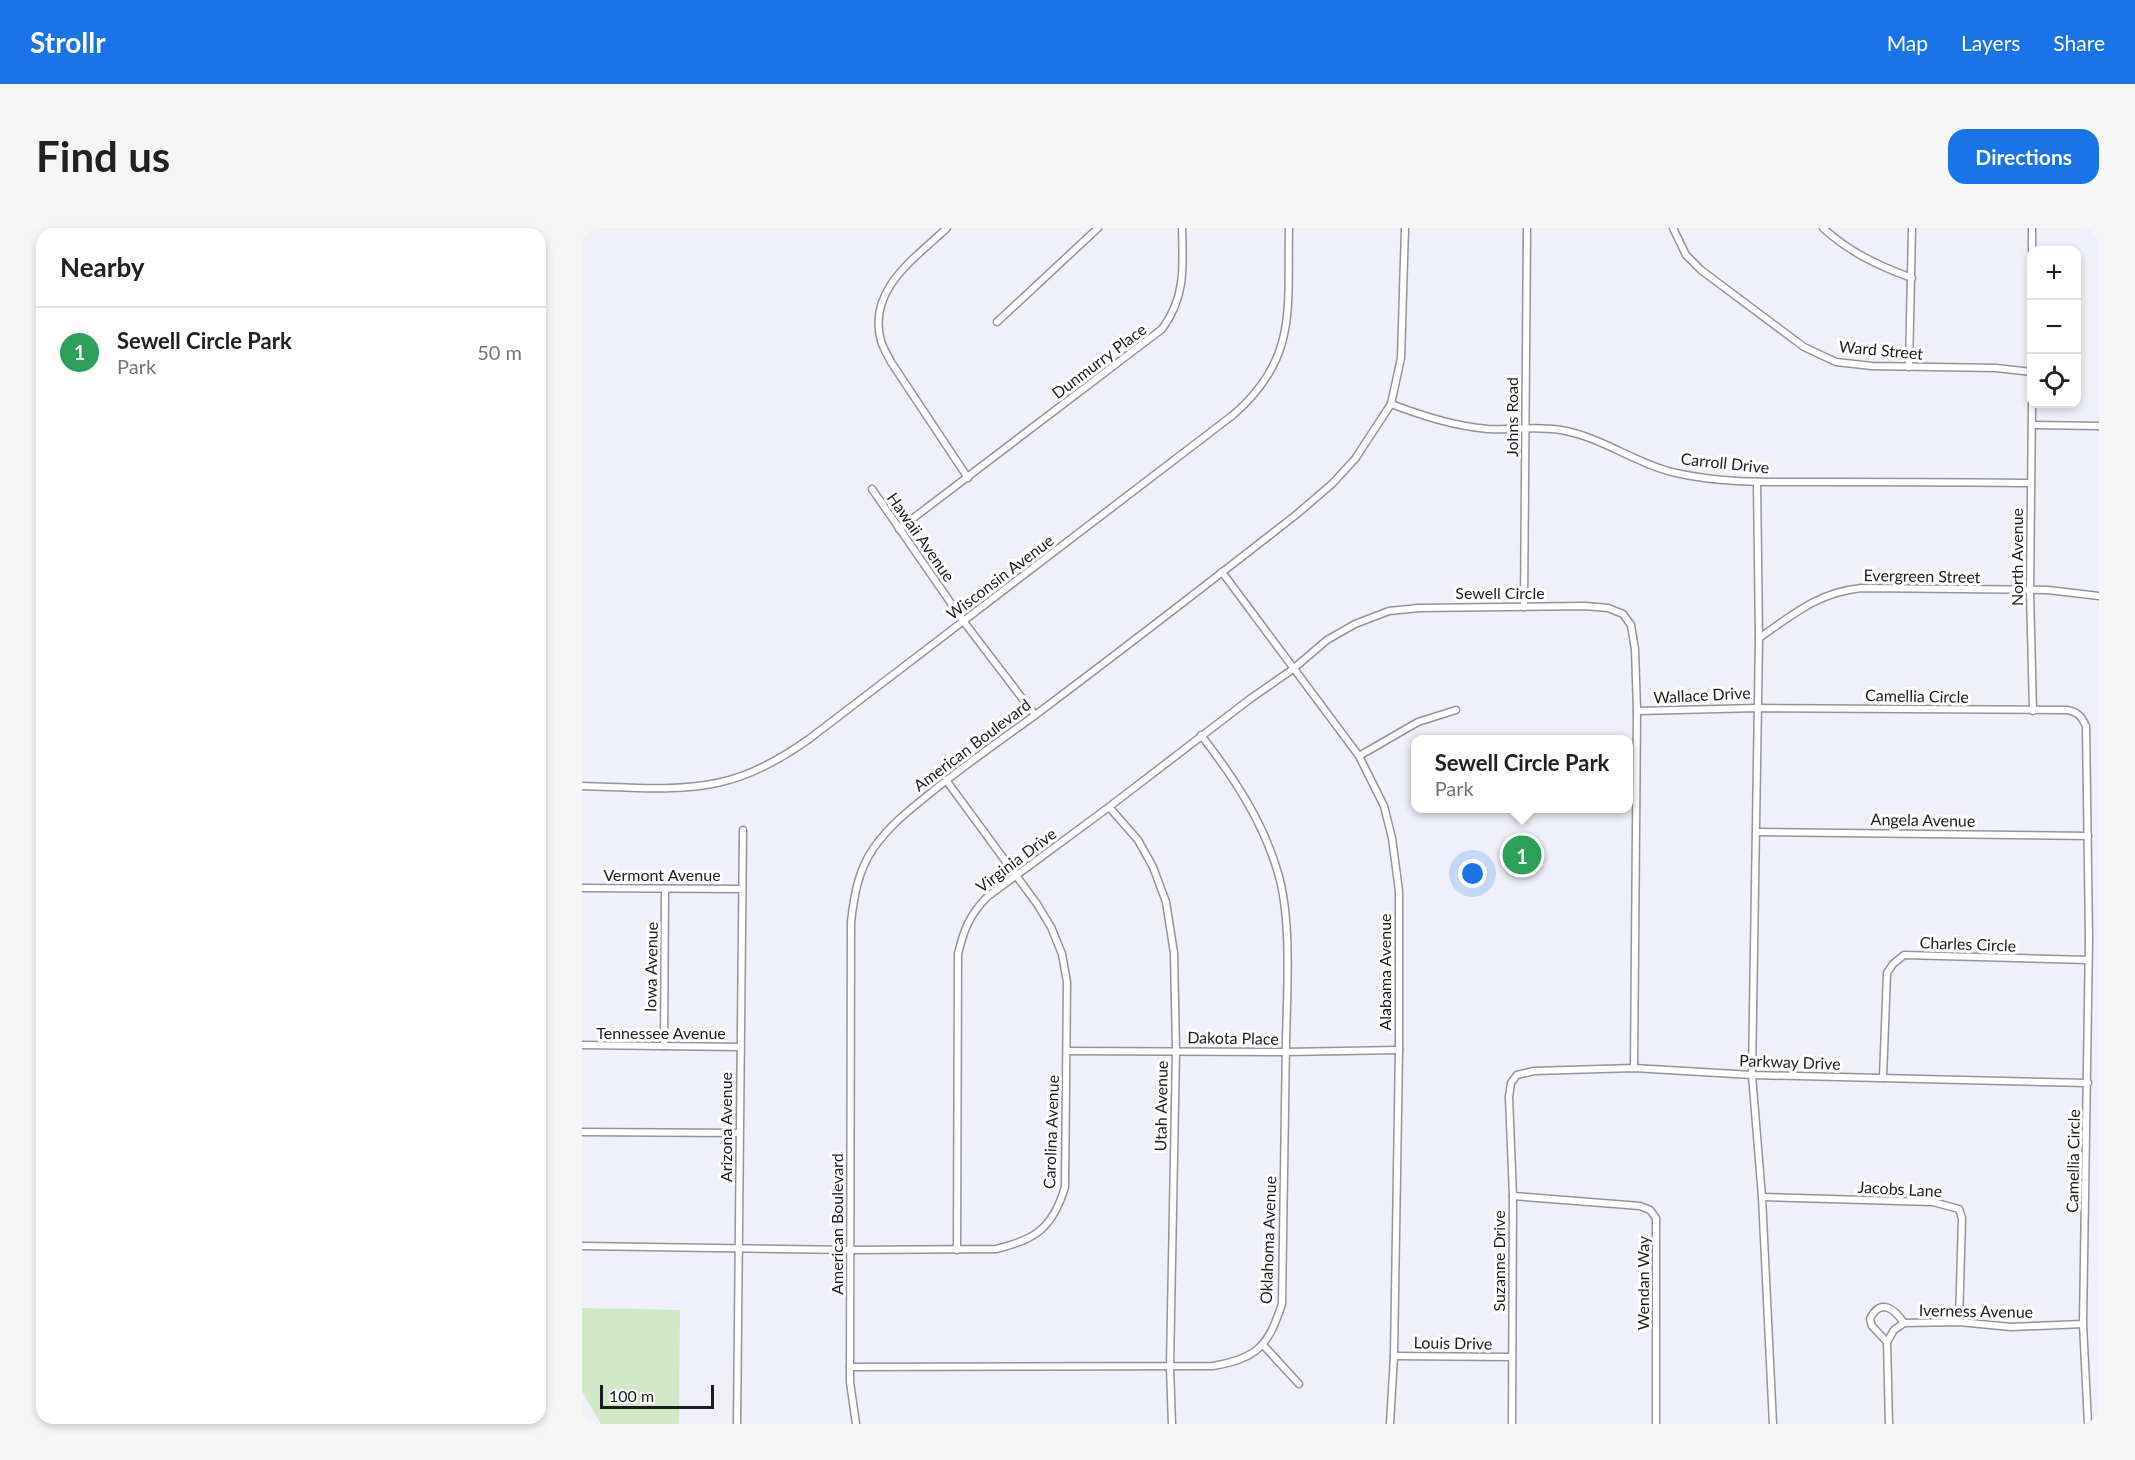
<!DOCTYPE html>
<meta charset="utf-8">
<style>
:root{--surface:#fff;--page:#f6f6f6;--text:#202124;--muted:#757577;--line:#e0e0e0;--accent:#1a73e8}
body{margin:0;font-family:Lato,sans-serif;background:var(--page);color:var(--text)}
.controls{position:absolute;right:18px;top:18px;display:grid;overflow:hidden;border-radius:12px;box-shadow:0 3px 9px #0003}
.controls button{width:54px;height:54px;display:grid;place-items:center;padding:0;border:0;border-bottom:2px solid var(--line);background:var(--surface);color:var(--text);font:30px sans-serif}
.scale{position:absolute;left:18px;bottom:15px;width:114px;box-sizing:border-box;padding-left:6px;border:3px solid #1d1d21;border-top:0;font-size:16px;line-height:21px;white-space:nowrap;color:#1d1d21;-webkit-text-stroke:4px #fefefe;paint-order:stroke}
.you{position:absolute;left:891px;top:646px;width:21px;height:21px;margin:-15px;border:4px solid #fff;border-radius:50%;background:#1a73e8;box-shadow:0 0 0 9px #1a73e833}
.badge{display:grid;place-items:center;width:39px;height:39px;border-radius:50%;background:var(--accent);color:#fff;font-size:20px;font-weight:700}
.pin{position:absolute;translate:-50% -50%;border:3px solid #fff;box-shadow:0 2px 6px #0006}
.popup{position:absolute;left:829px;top:507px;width:222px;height:78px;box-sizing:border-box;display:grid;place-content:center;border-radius:12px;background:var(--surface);filter:drop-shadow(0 2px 4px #0005);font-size:20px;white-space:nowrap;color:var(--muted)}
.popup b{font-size:22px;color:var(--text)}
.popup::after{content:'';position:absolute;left:50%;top:100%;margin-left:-12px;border:12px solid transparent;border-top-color:var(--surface)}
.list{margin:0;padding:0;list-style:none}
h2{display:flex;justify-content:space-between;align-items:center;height:78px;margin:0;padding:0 24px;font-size:26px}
h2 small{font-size:20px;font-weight:400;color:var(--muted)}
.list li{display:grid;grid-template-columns:39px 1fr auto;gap:18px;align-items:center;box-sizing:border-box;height:90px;padding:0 24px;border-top:2px solid var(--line)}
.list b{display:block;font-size:22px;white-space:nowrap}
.list p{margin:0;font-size:20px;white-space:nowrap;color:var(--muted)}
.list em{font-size:20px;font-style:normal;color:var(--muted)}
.icon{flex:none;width:33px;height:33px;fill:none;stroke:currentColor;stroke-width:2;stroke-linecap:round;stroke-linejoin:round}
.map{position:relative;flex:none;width:1517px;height:1196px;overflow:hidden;border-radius:18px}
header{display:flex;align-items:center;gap:36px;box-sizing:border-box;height:84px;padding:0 30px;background:var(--accent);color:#fff}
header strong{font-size:28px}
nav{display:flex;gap:33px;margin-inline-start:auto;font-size:21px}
.intro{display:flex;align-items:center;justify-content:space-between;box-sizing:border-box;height:144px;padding:0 36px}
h1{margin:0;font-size:42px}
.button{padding:15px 27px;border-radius:18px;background:var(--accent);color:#fff;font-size:21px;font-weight:700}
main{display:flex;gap:36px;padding:0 36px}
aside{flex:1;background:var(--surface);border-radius:18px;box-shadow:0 3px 9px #0003}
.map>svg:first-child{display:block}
</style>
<header>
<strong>Strollr</strong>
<nav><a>Map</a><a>Layers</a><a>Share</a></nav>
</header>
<div class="intro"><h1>Find us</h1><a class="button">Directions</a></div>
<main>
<aside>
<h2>Nearby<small></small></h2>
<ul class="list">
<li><span class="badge" style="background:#2e9e5b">1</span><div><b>Sewell Circle Park</b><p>Park</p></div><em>50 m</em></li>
</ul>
</aside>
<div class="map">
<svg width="1517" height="1196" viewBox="0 0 1517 1196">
<rect width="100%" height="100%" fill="#f0f0fa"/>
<path fill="#cfe8c6" d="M0,1080L98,1082L97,1196H19L0,1163Z"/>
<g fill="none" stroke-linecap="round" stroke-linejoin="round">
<g stroke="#93939d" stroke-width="9">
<g id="minor">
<path d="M365,0C332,31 285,62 299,113C301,120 306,128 309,134L386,250"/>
<path d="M1091,0L1104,27L1119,42L1222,119L1254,134L1290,138L1414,140L1450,144"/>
<path d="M1241,0C1267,24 1297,38 1330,50"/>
<path d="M1450,22V0"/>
<path d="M415,94L516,0"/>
<path d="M1327,139L1330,0"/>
<path d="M809,176C841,188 872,198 906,201C930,202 955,198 979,202C1020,209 1054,236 1094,245C1143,256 1194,254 1244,254C1312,254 1381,254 1449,255"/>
<path d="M1450,176L1448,363L1451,483"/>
<path d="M1451,197L1517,198"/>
<path d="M1175,254L1177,410L1170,847L1180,969L1191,1196"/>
<path d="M290,261L382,394L453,487"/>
<path d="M317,301L580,101C604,69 601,38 600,0"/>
<path d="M640,344L777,528L802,578L810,610L817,663V822L812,1128L808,1196"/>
<path d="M942,379L945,0"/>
<path d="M1177,410C1212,386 1235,365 1279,360L1466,362L1517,368"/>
<path d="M1055,483L1176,480L1485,482C1496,484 1500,489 1504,498L1507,710L1501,1096L1506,1196"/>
<path d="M777,528L836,494L874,482"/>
<path d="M0,558C44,559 92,564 135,555C169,548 199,531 227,511L651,187C717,130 705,79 707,0"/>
<path d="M527,579L556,612L571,639L584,674L592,725L594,823L588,1139L590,1196"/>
<path d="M1175,604L1506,608"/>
<path d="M0,660L160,661"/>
<path d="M0,817L158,819"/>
<path d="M82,818L83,661"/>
<path d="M485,823L704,824L817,822"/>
<path d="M1301,850L1305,745L1311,736L1322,727L1506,732"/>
<path d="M0,904L157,905"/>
<path d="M931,968L1058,978L1068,982L1074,990V1196"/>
<path d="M1180,969L1351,974L1377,981L1380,990L1377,1094"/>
<path d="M0,1018L268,1022L414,1021C454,1012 471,999 483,959L485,754L480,726L469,699L455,676L364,552"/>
<path d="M375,1022L376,726C382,701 387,688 405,669L527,579L668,471L711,441L745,412L773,396L807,383L837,380L1003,378L1026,380L1041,386L1049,397L1053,421L1055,483L1052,840"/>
<path d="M1305,1114L1290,1098L1288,1091C1298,1070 1312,1080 1322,1095"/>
<path d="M682,1118L717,1156"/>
<path d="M812,1128L930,1129"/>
<path d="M268,1139L631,1138C676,1130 686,1118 700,1076C701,988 702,900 704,813C705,763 710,692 696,645C681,593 652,550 619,507"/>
<path d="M155,1196L161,602"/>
<path d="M274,1196L268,1154L269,694C272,668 276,643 291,621C306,599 326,583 346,567C380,539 416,514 452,488C540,422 628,354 715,286L750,256L773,231L809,176L819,130L823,0"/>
<path d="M930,1196L931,968L927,869L929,855L935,847L952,843L1052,840L1170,847L1506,855"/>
<path d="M1307,1196L1305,1114L1312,1102L1322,1095L1377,1094L1429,1099L1501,1096"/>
</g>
</g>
<use href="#minor" stroke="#fff" stroke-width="6"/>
</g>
<g text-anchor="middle" stroke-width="6" stroke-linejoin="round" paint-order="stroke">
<g font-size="16" fill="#1d1d21" stroke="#fefefe">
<text transform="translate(1299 122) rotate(5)" y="6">Ward Street</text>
<text transform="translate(517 133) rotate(-37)" y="6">Dunmurry Place</text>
<text transform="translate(930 189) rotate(-90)" y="6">Johns Road</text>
<text transform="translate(1143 235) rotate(6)" y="6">Carroll Drive</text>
<text transform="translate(339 309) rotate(55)" y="6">Hawaii Avenue</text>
<text transform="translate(1435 329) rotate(-90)" y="6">North Avenue</text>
<text transform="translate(1340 348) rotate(1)" y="6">Evergreen Street</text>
<text transform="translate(418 349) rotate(-37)" y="6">Wisconsin Avenue</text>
<text x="918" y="371">Sewell Circle</text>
<text transform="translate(1120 467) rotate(-3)" y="6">Wallace Drive</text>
<text transform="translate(1335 468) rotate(1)" y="6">Camellia Circle</text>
<text transform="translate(390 517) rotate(-37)" y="6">American Boulevard</text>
<text transform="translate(1341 592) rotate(1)" y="6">Angela Avenue</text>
<text transform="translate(434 632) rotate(-37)" y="6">Virginia Drive</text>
<text x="80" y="653">Vermont Avenue</text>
<text transform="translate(1386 716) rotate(2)" y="6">Charles Circle</text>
<text transform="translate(69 739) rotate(-89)" y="6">Iowa Avenue</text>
<text transform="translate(803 744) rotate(-90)" y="6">Alabama Avenue</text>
<text x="79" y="811">Tennessee Avenue</text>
<text transform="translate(651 810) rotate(1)" y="6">Dakota Place</text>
<text transform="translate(1208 834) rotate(2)" y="6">Parkway Drive</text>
<text transform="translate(579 878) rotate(-89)" y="6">Utah Avenue</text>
<text transform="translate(144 899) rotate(-90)" y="6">Arizona Avenue</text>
<text transform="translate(469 904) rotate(-88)" y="6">Carolina Avenue</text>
<text transform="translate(1491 933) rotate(-89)" y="6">Camellia Circle</text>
<text transform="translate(1318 961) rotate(3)" y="6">Jacobs Lane</text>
<text transform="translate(255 996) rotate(-90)" y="6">American Boulevard</text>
<text transform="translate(686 1012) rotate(-88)" y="6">Oklahoma Avenue</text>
<text transform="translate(917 1033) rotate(-90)" y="6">Suzanne Drive</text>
<text transform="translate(1061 1055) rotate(-90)" y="6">Wendan Way</text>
<text transform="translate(1394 1083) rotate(1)" y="6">Iverness Avenue</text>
<text transform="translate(871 1115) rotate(1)" y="6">Louis Drive</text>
</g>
</g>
</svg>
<div class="controls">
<button>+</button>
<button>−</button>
<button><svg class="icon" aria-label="locate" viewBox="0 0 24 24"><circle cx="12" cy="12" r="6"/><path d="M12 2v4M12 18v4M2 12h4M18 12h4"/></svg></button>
</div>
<div class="scale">100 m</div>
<div class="you"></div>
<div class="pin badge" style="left:940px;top:627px;background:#2e9e5b">1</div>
<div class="popup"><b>Sewell Circle Park</b>Park</div>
</div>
</main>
